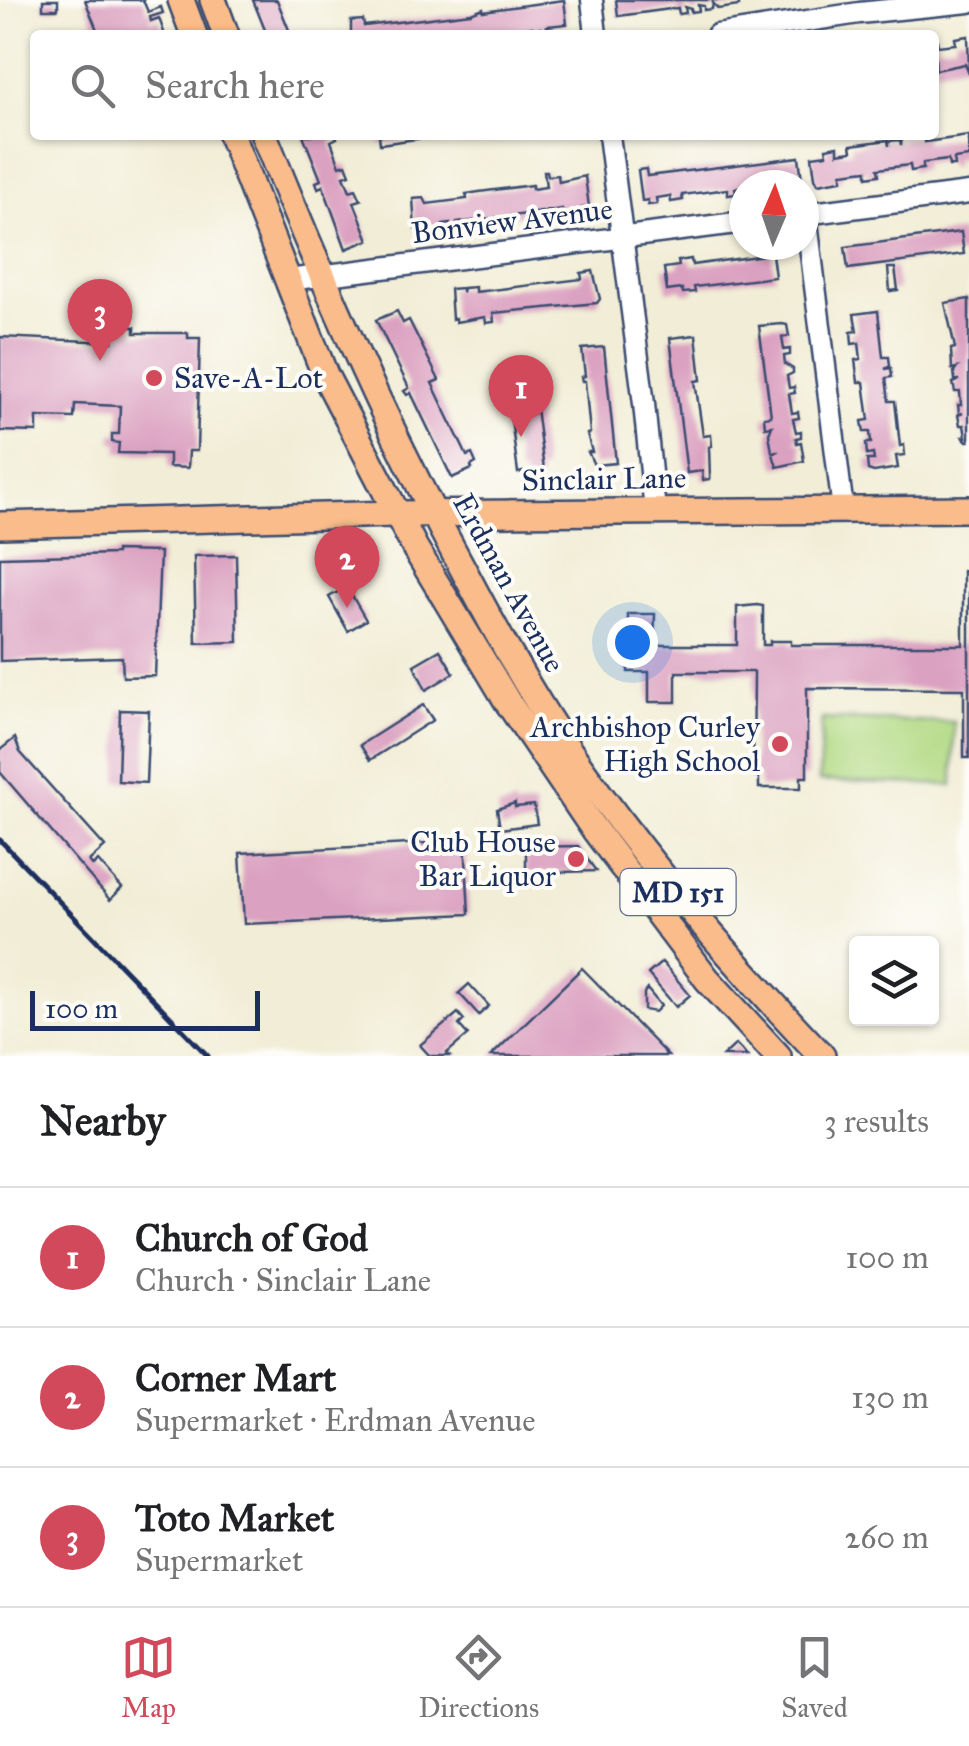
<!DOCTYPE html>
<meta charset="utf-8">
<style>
:root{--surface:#fff;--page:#f2f2f2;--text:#202124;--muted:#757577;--line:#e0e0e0;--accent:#d1495b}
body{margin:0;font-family:"IM FELL Great Primer",serif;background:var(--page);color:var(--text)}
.controls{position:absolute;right:30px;bottom:30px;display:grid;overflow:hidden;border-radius:10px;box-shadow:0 2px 8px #0004}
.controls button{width:90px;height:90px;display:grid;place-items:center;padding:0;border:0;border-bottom:2px solid var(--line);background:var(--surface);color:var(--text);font:50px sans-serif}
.compass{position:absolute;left:729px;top:170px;width:90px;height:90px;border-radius:50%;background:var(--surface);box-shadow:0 2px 8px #0004;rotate:2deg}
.scale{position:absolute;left:30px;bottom:25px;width:230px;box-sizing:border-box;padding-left:10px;border:5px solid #1b2f5e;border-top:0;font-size:28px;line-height:35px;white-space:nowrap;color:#1b2f5e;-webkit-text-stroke:8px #fdfcf7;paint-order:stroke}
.you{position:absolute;left:632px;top:642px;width:35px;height:35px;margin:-25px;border:8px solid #fff;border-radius:50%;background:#1a73e8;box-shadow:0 0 0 15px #1a73e833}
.badge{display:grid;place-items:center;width:65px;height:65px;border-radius:50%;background:var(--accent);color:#fff;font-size:32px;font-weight:700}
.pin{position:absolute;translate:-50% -82px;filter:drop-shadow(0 2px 5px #0008)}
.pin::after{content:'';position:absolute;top:52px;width:35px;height:30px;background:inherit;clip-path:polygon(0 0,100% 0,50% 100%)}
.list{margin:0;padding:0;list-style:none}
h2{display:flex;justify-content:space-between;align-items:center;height:130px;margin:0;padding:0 40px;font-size:42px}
h2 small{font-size:32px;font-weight:400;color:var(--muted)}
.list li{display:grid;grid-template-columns:65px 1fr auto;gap:30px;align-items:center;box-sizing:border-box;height:140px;padding:0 40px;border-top:2px solid var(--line)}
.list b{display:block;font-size:38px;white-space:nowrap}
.list p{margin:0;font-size:32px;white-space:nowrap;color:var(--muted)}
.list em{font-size:32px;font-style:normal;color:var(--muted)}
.icon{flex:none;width:55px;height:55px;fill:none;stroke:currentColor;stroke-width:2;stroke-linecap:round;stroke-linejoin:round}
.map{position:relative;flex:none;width:969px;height:1056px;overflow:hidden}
.search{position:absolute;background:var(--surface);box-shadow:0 2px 8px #0004;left:30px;right:30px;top:30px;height:110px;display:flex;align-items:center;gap:25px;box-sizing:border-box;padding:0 35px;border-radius:10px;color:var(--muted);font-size:38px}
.sheet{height:550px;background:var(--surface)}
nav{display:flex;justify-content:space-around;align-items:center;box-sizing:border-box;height:140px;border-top:2px solid var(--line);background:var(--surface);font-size:28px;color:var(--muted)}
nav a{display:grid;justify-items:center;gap:5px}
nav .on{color:var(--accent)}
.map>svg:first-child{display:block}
</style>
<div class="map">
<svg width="969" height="1056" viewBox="0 0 969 1056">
<rect width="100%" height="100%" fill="#fdfcf7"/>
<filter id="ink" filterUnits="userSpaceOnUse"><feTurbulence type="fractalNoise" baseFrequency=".01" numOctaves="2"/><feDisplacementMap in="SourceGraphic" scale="20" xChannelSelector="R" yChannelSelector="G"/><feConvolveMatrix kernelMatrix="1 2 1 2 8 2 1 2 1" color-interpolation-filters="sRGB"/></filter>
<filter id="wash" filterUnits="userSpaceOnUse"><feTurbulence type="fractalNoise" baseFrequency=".0048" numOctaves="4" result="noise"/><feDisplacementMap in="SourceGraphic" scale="40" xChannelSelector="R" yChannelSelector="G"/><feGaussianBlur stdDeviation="2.25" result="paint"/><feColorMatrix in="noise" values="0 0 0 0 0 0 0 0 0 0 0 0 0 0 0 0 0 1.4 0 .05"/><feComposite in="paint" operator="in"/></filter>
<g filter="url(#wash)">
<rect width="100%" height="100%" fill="#f1edd6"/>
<path fill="#b2da84" stroke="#668471" stroke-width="2.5" d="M822,719L954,722L953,785L819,781Z"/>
<g id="blocks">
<g fill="#dba1c1">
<rect x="43" y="0" width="15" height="9"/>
<path d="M85,0H143L148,12L161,7L163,13L150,17L151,21L159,18L165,35H99Z"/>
<path d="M253,0H277L291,35H267Z"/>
<path d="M564,0L567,24L547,26L548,31L541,32L540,27L539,32L533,33L532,27L520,29V34L516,35H506L505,31L494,35H351V21L363,20L364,26L471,13L483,8V11Z"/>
<path d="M616,0H738L739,6L718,9L713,3L712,9L704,10V6L698,5L699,11L691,12V9L685,7L686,13L679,14L678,8L618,16Z"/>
<path d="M968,36L969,74L965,64L936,70L934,41L937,40L938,46L956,44L955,38Z"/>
<path d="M303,135H336L337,138L331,141L340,166L346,164L350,174L344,176L350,191L356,189L361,200L354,202L369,240L346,249L323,186L318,188L316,182L321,180Z"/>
<path d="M379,135H431V137L380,144Z"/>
<path d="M924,136L925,142L969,136V157L954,159L955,166H949L948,160L923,163V169L911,171L910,165L878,169L879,175L867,177V170L842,173V180L829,182L818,184L815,178L812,156L827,154L826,148L838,146V153L852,151L851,145L888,140L889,146V141L900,140L901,145L902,139Z"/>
<path d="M799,157L802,180L796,181V185H788L787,181L744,185L735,188L736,194L728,195V189L682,195L683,200L671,202L670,196L656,198L657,204L648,205V200L642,201L638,170L646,169L647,176Z"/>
<path d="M544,171H547L548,176L558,175L559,182L585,176L589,207L582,208L583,213L563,215L562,209L534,213L535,218L528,219L527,214L509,216L510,222H504L503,217L457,223V229L451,230L450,224L443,225V231L430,232V227L415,229L413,199L424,198L427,204L467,199L466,194L479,192L532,185V189L546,187Z"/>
<path d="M961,232L964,254L848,269L845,247Z"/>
<path d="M772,254L775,277L694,287L695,292L683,293L682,289L667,291L664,268L679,266L678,261L691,259L692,265Z"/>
<path d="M888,268H895L898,290L890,291Z"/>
<path d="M593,271L600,299L597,303L493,313L494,322L486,323L485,317L456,322V318L452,319L450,289L462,288V293L463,288L475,287V292L582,279L581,273Z"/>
<path d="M969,299V441H967L963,437H966L964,425H960L958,415L963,413L959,414L958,405H961L960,392H955L953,383L959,380H955L954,371L957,368L952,369L951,349L955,348L945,303Z"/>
<path d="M397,311L403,323L409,320L439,380L432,383L467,456L472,454L476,463L471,466L472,469L452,478L411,393L407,395L404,391L409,388L376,320Z"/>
<path d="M878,311L883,357H889L890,366L885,369L891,368L892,377L886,378L889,401H895L900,446L904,445L905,455L896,456L898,468L874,472L868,470L867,460H874L873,454L867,455L866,443H871L870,432H864L862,421L869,420L864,382H858L855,360L861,359L859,343L852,344L851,332L857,331L854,314Z"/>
<path d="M782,324L787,325L789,336L782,337L784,350L790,349V355L784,356L785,364L793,369V373L787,376L789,388L794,387L795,393L789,394L792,413L798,412L799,418L793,419L796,432L801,431V437L796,438L797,443L801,442L804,461L777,467L773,454L776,452H772L769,434L772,426L765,427L764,417L771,416L759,326Z"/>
<path d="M112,326L135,327V333H188V338H200L197,451H189L188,468L169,467V454L118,453L119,443L112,442V434H119L120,406L75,404L74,418L37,417V432L0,431V337L112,342Z"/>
<path d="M696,335L701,380L695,381L703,436L711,435L712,446L709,447L710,479L703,480L702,471L687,473L670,338Z"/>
<path d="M604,347L616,463L594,465L588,452H592L587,434L590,433L585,381H582L581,377L585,376L582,349Z"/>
<path d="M535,400L544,470H539L540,479L524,481L523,472L518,473L509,403Z"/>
<path d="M116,551L160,552L155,676L123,677L122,657L0,661V557L116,554Z"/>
<path d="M236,555L238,642L196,643L194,556Z"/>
<path d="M963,571H969V758H964V689L807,688V777H801V788H759V776H753L754,672H676V702H649V672H628V614H655L654,645H737V607L757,605L763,606V645H770V641H791V645H963Z"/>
<path d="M347,587L366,620L348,631L329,597Z"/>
<path d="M440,650L454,673L426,690L414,665Z"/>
<path d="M423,705L433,720L370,760L360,745Z"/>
<path d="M120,710L149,711L146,783L118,781Z"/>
<path d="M15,738L20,752L105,847L89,861L93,866L98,861L122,888L110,900L0,772V750Z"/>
<path d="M515,803V807L534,805L537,824L500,829L497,809Z"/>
<path d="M465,841L469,914L244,924L240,853Z"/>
<path d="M578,846L596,871L526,873V847Z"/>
<path d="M662,962L690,995L676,1007L648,974Z"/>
<path d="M582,968L668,1056H491Z"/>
<path d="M469,984L489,1006L479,1015L459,993Z"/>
<path d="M647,989L661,1006L655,1012L644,1010V993Z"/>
<path d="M458,1013L464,1020L459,1025L468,1035L447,1053L450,1056H430L420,1045Z"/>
<path d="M736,1044L747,1056H723Z"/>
</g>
</g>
</g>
<g filter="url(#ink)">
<use href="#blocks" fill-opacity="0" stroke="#3b4c70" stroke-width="2.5"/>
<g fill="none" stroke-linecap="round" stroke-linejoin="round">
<g stroke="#3b4c70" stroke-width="25">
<g id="minor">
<path d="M592,0L596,35"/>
<path d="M717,35L859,13L969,2"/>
<path d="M609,135L644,404L655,511"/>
<path d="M804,214L969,193"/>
<path d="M806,214L843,510"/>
<path d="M288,280L744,222"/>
</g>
</g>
<g stroke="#3b4c70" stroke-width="30">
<g id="major">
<path d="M181,0L194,35"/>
<path d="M213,0L226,35"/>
<path d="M231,135L325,375L415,548L507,701L591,825L707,979L778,1056"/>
<path d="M264,135C324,284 386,427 463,569C498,636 536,703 579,765C651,868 735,965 822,1056"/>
<path d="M0,525L395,514L969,509"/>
</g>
</g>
<use href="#minor" stroke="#fff" stroke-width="20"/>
<use href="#major" stroke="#fabc8b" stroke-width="25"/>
<path stroke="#1b2f5e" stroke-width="5" d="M0,840L208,1056"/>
</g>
</g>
<g fill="#d1495b" stroke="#fdfcf7" stroke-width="4">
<circle cx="154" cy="378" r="10"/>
<circle cx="780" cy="744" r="10"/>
<circle cx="576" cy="859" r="10"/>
</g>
<g text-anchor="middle" stroke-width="8" stroke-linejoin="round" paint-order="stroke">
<rect fill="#fdfcf7" stroke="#5f6c8c" stroke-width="2.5" x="620.5" y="869" width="115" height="46" rx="8"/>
<g font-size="28" font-weight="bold" fill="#1b2f5e">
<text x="678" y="902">MD 151</text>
</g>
<g font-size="30" fill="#1b2f5e" stroke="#fdfcf7">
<text transform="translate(512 221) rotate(-7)" y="10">Bonview Avenue</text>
<text transform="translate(604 479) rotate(-1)" y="10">Sinclair Lane</text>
<text transform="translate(509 583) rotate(61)" y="10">Erdman Avenue</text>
</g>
<g font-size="30" fill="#1b2f5e" stroke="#fdfcf7" text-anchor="end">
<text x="174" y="388" text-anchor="start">Save-A-Lot</text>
<text x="760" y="737">Archbishop Curley<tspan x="760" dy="34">High School</tspan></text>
<text x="556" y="852">Club House<tspan x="556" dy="34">Bar Liquor</tspan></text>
</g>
</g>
</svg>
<div class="controls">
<button><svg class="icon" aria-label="layers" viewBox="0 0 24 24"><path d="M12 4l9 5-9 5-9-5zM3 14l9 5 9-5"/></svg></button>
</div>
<svg class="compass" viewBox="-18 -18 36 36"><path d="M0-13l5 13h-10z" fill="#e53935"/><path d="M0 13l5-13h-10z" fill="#757577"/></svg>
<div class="scale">100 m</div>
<div class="you"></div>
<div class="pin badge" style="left:521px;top:437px">1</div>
<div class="pin badge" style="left:347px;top:608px">2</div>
<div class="pin badge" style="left:100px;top:361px">3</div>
<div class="search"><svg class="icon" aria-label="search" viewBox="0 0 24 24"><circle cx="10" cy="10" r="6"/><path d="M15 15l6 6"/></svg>Search here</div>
</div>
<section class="sheet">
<h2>Nearby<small>3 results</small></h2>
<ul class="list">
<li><span class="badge">1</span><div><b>Church of God</b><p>Church · Sinclair Lane</p></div><em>100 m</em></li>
<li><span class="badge">2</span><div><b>Corner Mart</b><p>Supermarket · Erdman Avenue</p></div><em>130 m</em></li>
<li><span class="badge">3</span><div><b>Toto Market</b><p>Supermarket</p></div><em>260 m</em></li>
</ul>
</section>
<nav>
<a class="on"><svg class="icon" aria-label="map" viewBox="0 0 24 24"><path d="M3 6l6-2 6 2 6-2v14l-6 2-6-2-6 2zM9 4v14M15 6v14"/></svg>Map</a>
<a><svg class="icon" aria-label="directions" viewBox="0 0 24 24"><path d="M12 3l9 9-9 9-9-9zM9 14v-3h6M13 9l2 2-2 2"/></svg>Directions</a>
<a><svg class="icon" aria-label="saved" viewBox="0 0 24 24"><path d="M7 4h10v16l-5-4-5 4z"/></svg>Saved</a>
</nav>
